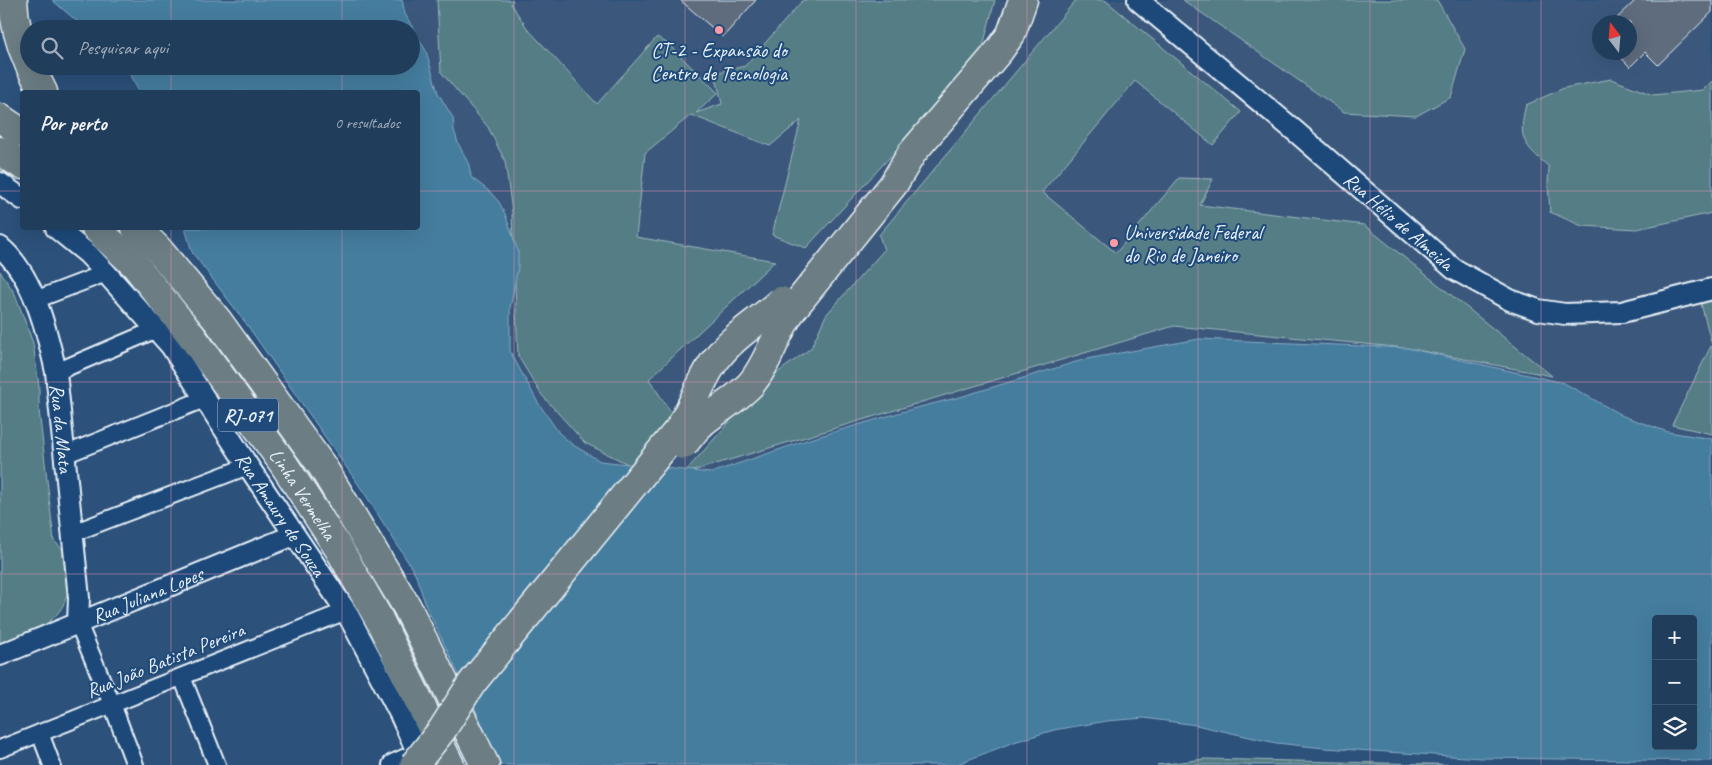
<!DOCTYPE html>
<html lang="pt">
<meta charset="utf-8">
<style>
:root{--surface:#213d5c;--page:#294462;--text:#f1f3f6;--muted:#a2aebb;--line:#3e5672}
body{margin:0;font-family:Caveat,sans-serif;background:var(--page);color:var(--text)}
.controls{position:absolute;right:15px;bottom:15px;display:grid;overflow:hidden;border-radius:5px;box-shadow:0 5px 20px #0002}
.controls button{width:45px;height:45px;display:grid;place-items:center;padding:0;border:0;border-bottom:1px solid var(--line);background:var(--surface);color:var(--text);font:25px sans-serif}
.compass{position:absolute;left:1592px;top:15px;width:45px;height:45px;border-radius:50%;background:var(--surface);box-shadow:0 5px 20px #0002;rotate:344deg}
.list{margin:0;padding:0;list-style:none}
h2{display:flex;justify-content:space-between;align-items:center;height:65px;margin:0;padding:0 20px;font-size:21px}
h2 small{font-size:16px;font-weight:400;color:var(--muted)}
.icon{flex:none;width:28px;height:28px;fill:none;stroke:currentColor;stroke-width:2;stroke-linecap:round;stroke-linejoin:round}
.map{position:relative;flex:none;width:1712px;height:765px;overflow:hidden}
.search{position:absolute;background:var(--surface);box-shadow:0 5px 20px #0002;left:20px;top:20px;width:400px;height:55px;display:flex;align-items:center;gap:12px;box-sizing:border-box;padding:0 18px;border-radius:28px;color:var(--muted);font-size:19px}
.panel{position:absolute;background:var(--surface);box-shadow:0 5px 20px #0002;left:20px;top:90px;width:400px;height:140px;border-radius:5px}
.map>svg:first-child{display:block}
</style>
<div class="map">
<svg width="1712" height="765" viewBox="0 0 1712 765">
<rect width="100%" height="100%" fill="#2c517b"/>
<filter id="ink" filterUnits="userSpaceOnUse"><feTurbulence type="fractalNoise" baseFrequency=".02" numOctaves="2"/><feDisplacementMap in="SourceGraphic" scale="10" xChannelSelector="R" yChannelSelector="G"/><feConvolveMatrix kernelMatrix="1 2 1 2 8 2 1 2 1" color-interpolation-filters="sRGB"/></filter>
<g filter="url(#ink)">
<path fill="#3b597c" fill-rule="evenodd" d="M402,0H1712V439L1668,432L1623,416L1564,383L1407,348L1199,339L1086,359L960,397L912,409L810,439L711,473L600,461L573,445L559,433L537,401L510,351V308L518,267L490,192L471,177L469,165L458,143L454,130L453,118L438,93L426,51L405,14ZM1600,22H1630V52H1600Z"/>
<g fill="#547d85" stroke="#9eb7be">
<path d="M437,0H513L511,4L527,28L597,104L657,37L668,44L718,93L696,113L722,104L715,73L745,66L803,0H995L982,50L900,146L806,248L772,235L801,120L770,146L691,115L645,153L636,237L775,261L649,379L672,414L638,469L585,443L541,394L518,356L512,212L505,161L488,127L441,72Z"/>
<path d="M1076,0H1105L1241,112L1213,145L1135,81L1042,192L1116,253L1179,178L1213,179L1200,205L1364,225L1552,376L1407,348L1174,326L683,474L765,382L811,348L826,315L884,250L879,235Z"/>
<path d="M1183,0H1437L1465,49L1451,97L1416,116L1344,112Z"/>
<path d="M1611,79L1653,95L1703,90L1712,81V213L1637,229L1582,226L1550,212L1548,184L1549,167C1524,145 1517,139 1526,105L1564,88Z"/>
<path d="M0,271L15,294L33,343L39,386V410L54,541L66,552C67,565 71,582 67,595C59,626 26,634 0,645Z"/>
<path d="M1712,297V345L1700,300Z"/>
<path d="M1712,345V434L1672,425L1711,346Z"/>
<path d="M1205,759L1472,765H1157Z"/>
</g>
<path fill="#457d9f" stroke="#86abc3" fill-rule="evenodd" d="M52,0H402L405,14L426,51L438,93L453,118L454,130L458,143L469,165L471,177L490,192L499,202L505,214L518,251V267L510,308V351L537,401L559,433L573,445L600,461L711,473L810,439L912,409L960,397L1086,359L1199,339L1407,348L1564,383L1623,416L1668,432L1712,439V761L1482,758L1324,748L1276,743L1196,725L1144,718L1107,721L1054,730L1014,742L955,765H499L480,719L426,606L415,573L365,494L245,322L192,252L185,228H418V92H139L132,77L124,66H411V29H86ZM1656,619H1693V746H1656Z"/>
<g fill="#5e6c7e" stroke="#e8f1f8">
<path d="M680,0H756L723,37Z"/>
<path d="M1636,0H1712V12L1658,65L1645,52L1630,67L1616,52H1630V22H1613Z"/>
</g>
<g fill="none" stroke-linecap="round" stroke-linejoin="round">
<g stroke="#e8f1f8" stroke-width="20">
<g id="minor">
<path d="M35,300L106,273"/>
<path d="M56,372L157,329"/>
<path d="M64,455L204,399"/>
<path d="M73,533L248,466"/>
<path d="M78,623L112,704L135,765"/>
<path d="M182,677L217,765"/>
<path d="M40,733L52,765"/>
<path d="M0,749L346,611"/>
</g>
</g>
<g stroke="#e8f1f8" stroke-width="24">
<g id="tertiary">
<path id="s1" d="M1138,0L1295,131L1454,269L1510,300L1538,310L1565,314L1622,312L1712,289"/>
<path d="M0,183L22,199"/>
<path id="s2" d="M56,228L88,254L106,273L171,346L248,466L346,611L400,714L418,754L393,765"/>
<path id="s3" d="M0,247C33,274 47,331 56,372L79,598L78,623"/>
<path id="s4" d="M0,655L294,535"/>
</g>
</g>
<g stroke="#e8f1f8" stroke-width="31">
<g id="motorway">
<path d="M13,0C14,22 20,44 29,64"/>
<path d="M30,66L43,92"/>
<path d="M0,118L22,133"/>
<path d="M0,151L22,165"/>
<path id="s5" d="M96,228L135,265L191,335L283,463L339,549L379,619L450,765"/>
<path d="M136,228L157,248L218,321L322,466L407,607L485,765"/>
<path d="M792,310L893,185L912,153L999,51L1011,34L1023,0"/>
</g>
</g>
<use href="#minor" stroke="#1f4a7a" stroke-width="16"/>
<use href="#tertiary" stroke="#1f4a7a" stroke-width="20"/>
<use href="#motorway" stroke="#6c7e84" stroke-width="28"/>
<g stroke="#e8f1f8" stroke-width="31" stroke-linecap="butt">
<g id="motorway-bridge">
<path d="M683,445C689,437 696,428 704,421C719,409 736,399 750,385C769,363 775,334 792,310"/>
<path d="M414,765L442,730L472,683L678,430C694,407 700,379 717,358C734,335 760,321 781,301"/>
</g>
</g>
<use href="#motorway-bridge" stroke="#6c7e84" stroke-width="28"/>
</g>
</g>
<path fill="none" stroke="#d78fb1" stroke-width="1" stroke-opacity="0.55" d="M171,0V29M342,0V29M514,0V765M685,0V765M856,0V765M1027,0V765M1198,0V765M1370,0V765M1541,0V765M171,66V92M342,66V92M0,191H22M418,191H1712M171,228V765M342,228V765M0,382H1712M0,574H1712"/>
<g fill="#ff9aa2" stroke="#1f4a7a" stroke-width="2">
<circle cx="719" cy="30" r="5"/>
<circle cx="1114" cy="243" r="5"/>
</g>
<g text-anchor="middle" stroke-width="4" stroke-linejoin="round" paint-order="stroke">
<rect fill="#1f4a7a" stroke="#acbfd2" stroke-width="1" x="218" y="398.5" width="60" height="33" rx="4"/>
<g font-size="19" font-weight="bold" fill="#e8f1f8">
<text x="248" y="422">RJ-071</text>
</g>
<g font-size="20" fill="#e8f1f8" stroke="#1f4a7a">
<text x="719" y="57">CT-2 - Expansão do<tspan x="719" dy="23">Centro de Tecnologia</tspan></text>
<text x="1124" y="239" text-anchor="start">Universidade Federal<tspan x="1124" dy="23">do Rio de Janeiro</tspan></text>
</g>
<g font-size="20" fill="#e8f1f8" stroke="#1f4a7a">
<text dy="7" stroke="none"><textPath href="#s1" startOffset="342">Rua Hélio de Almeida</textPath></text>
<text dy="7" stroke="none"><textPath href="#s3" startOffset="196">Rua da Mata</textPath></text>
<text dy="7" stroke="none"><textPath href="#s5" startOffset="338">Linha Vermelha</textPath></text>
<text dy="7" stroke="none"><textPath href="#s2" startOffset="366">Rua Amaury de Souza</textPath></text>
<text dy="7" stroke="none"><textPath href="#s4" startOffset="159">Rua Juliana Lopes</textPath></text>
<text transform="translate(165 660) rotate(-22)" y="7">Rua João Batista Pereira</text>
</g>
</g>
</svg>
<div class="controls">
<button>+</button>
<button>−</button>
<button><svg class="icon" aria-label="layers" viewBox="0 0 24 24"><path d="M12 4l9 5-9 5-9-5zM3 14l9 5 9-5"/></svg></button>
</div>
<svg class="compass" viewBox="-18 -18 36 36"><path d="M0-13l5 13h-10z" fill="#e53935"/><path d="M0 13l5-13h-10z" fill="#a2aebb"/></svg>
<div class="search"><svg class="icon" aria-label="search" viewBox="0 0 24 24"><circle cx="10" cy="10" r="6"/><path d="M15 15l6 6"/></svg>Pesquisar aqui</div>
<section class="panel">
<h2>Por perto<small>0 resultados</small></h2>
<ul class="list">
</ul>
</section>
</div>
